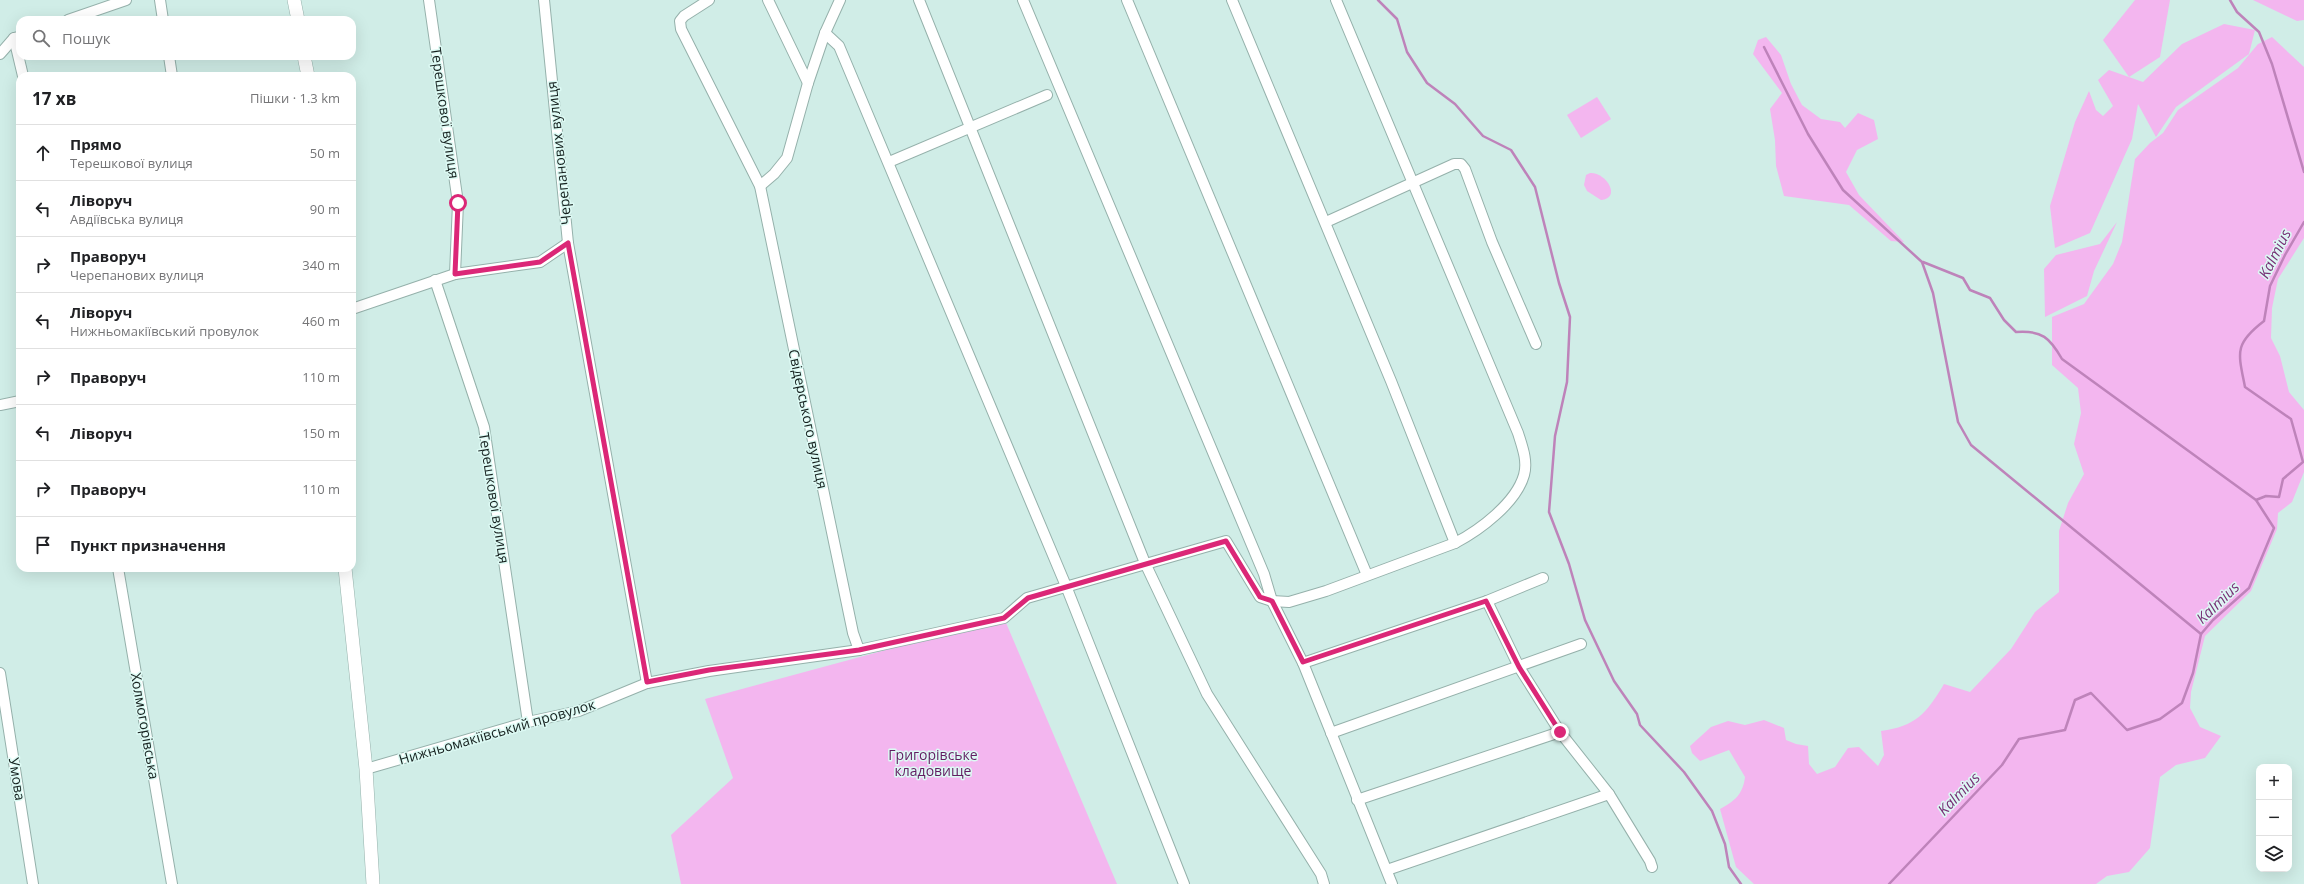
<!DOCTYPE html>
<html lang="uk">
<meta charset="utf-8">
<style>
:root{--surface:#fff;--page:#f6f6f6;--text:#202124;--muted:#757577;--line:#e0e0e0}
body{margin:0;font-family:"Open Sans",sans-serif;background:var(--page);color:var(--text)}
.controls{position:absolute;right:12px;bottom:12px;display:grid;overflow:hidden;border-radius:8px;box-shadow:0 4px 16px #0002}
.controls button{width:36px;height:36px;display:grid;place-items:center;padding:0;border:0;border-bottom:1px solid var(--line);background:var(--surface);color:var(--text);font:20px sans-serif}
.stop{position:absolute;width:12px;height:12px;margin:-9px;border:3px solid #db2777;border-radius:50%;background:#fff}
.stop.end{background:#db2777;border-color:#fff;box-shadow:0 1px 4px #0008}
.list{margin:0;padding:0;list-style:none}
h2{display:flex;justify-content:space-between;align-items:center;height:52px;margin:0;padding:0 16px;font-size:17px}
h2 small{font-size:13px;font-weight:400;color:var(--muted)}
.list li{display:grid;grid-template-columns:26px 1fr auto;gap:12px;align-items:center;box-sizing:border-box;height:56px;padding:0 16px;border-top:1px solid var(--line)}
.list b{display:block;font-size:15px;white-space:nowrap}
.list p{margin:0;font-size:13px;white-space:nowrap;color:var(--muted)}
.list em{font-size:13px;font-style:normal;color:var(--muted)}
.icon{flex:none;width:22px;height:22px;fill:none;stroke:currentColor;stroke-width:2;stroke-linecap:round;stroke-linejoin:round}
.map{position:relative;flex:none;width:2304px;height:884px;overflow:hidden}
.search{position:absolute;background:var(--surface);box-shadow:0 4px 16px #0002;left:16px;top:16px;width:340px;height:44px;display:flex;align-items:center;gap:10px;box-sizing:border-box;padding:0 14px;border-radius:12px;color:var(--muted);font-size:15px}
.panel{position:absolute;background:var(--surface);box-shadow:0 4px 16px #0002;left:16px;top:72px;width:340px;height:500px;border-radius:12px}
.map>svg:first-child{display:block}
</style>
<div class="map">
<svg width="2304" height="884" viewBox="0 0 2304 884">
<rect width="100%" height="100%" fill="#d0ede7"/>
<g fill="#f3b6ef">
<path d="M2135,0H2170L2160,57L2129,77L2103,40Z"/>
<path d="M2253,0H2304V20L2297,21Z"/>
<path d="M2224,24L2255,30L2249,54L2176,107L2156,137L2138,104L2132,139L2090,233L2055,248L2050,206L2075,122L2089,91L2096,110L2103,116L2113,106L2098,80L2109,70L2143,82L2182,44Z"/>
<path d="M1766,37L1781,55L1791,84L1802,105L1821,119L1840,122L1845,128L1858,113L1874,120L1878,139L1857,150L1846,172L1859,195L1904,242L1891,241L1849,205L1784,196L1776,166L1775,140L1770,109L1782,93L1753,54L1758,40Z"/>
<path d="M2272,37L2304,67V238L2278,279L2272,308L2271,338L2280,356L2289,392L2304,410V472L2292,502L2278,513L2277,529L2251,591L2205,636L2191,692L2190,708L2200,727L2221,736L2205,758L2176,765L2160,777L2150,848L2129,872L2107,876L2096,884H1754L1736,867L1720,809C1735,801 1743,794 1745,777L1729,750L1700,761L1692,753L1690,746L1711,727L1728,721L1745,725L1764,720L1784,728L1786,740L1796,744L1808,746L1809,764L1817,774L1835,767L1848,748L1859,747L1878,766L1884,755L1881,731C1916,726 1926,714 1944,684L1970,692L2011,649L2035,612L2059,592V531L2068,503L2084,474L2074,444L2081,413L2078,388L2052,365V317L2084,304L2113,264L2122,242L2135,159L2150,143L2163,133L2178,110L2238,68L2258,44Z"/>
<path d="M1597,97L1611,119L1581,138L1567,115Z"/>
<path d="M1590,173C1606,172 1622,198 1601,200L1587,191L1584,185L1586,175Z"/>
<path d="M2117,222L2094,271L2087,296L2045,317L2044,269L2056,255L2100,244Z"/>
<path d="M1004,618L1117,884H681L671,835L733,778L705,699Z"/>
</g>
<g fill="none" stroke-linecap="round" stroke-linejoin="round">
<g stroke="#be83ba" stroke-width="2.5">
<path d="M1378,0L1397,19L1407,52L1427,83L1455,104L1483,136L1511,150L1535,187L1559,283L1570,317L1567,382L1555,436L1549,512L1569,564L1585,620L1614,681L1637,714L1640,725L1684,772L1712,811L1725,844L1729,867L1741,884"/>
<path d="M2230,0L2237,12L2259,32L2272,64L2304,172"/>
<path d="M1764,47L1808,134L1843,190L1922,262L1933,293L1958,422L1971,445L2201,634"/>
<path d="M1923,262L1963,278L1970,290L1990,298L2004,320L2016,332C2042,330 2050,338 2062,359L2256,500"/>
<path d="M1889,884L2002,765L2019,739L2065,730L2075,700L2091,693L2127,730L2160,719L2182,703L2193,673L2201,634L2213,620L2249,588L2274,528L2256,500L2266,496L2279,497L2283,479L2303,462L2291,419L2245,387C2238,352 2234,344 2264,321L2270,286L2285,255L2304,222"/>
</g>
<g stroke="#95b1ab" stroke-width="12">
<g id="minor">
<path d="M160,0L163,20"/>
<path d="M429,0L458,203L455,274"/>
<path d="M544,0L568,243L647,683"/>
<path d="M709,0L684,16L680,21L681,29L760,186L853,633L859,650"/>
<path d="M768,0L808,83"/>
<path d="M919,0L1145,563L1207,694L1321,874L1324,884"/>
<path d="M1023,0L1264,574L1272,601L1303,663L1392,884"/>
<path d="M1127,0L1367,575"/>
<path d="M1232,0L1391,381L1455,543"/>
<path d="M68,20L126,0"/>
<path d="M825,33L839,46L1066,586L1184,884"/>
<path d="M14,38L23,76"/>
<path d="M0,54L14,38L18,37"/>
<path d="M169,56L172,76"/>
<path d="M889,162L1047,95"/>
<path d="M760,186L774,174L787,158L808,83L825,33L840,0"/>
<path d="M1326,222L1454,164H1461L1465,169L1492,242L1536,344"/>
<path d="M435,280L484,427L528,722"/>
<path d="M352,309L455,274L540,262L568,243"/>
<path d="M0,405L20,401"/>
<path d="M118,568L172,884"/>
<path d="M1487,601L1519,667L1560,732L1609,794L1650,861L1652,867"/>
<path d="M1303,663L1487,601L1543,578"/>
<path d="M0,673L33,884"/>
<path d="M1331,733L1581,644"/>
<path d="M366,769L528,722L579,711L647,683L709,671L859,650L1004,618L1027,598L1226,541L1260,597L1272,601L1289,602L1326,591L1455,543C1480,530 1516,503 1524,475C1528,461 1522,446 1518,433L1336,0"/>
<path d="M1357,800L1560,732"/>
<path d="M1387,870L1609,794"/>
</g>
</g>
<g stroke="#95b1ab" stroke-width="14">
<g id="tertiary">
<path d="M294,0L298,20"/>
<path d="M304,56L308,76"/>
<path d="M345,568L366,769L373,884"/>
</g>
</g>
<use href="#minor" stroke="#fff" stroke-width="10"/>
<use href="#tertiary" stroke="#fff" stroke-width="13"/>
</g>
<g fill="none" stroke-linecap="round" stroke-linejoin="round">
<path stroke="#db2777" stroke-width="5" d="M458,203L455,274L540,262L568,243L647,682L709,670L859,650L1004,618L1028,598L1226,541L1260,597L1272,601L1303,662L1486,601L1519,667L1560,732"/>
</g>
<g text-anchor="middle" stroke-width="3" stroke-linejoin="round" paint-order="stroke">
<g font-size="14" fill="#16211f" stroke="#ddfaf4">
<text transform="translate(445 113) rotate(82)" y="5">Терешкової вулиця</text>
<text transform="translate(559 153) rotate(-96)" y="5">Черепанових вулиця</text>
<text transform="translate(808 419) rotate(78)" y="5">Свiдерського вулиця</text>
<text transform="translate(494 498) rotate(81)" y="5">Терешкової вулиця</text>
<text transform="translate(145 726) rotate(80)" y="5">Холмогорівська</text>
<text transform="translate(497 732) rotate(-16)" y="5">Нижньомакіївський провулок</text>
<text transform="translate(17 779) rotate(81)" y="5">Умова</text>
</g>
<g font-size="14" fill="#631c62" stroke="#ddfaf4">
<text x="933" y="760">Григорівське<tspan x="933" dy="16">кладовище</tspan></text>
</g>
<g font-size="15" font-style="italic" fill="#783277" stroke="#ddfaf4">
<text transform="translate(2275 254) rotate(-63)" y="5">Kalmius</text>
<text transform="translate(2218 603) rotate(-44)" y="5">Kalmius</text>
<text transform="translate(1959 794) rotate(-46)" y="5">Kalmius</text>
</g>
</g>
</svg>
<div class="controls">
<button>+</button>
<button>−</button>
<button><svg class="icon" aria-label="layers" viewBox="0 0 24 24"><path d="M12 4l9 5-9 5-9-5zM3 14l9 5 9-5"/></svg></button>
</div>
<div class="stop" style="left:458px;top:203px"></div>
<div class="stop end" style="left:1560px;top:732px"></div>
<div class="search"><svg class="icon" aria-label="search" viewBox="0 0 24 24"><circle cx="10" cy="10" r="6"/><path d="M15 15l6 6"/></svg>Пошук</div>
<section class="panel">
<h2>17 хв<small>Пішки · 1.3 km</small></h2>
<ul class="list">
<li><svg class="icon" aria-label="ahead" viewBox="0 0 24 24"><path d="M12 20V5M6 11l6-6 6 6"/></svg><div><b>Прямо</b><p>Терешкової вулиця</p></div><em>50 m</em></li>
<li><svg class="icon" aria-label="left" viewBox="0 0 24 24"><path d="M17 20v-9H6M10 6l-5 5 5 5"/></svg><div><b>Ліворуч</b><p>Авдіївська вулиця</p></div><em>90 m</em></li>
<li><svg class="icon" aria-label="right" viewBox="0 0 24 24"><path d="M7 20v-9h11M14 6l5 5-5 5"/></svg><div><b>Праворуч</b><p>Черепанових вулиця</p></div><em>340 m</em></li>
<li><svg class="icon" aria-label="left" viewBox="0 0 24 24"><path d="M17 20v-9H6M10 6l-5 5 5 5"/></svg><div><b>Ліворуч</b><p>Нижньомакіївський провулок</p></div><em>460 m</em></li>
<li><svg class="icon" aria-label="right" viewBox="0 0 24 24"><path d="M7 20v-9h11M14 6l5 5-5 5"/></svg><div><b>Праворуч</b></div><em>110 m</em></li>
<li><svg class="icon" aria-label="left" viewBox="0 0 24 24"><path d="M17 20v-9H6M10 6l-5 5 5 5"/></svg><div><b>Ліворуч</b></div><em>150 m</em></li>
<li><svg class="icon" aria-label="right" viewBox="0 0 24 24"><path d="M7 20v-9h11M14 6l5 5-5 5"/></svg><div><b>Праворуч</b></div><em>110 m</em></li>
<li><svg class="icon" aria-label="arrive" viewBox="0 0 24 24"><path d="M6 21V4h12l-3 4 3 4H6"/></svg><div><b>Пункт призначення</b></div></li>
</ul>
</section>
</div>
